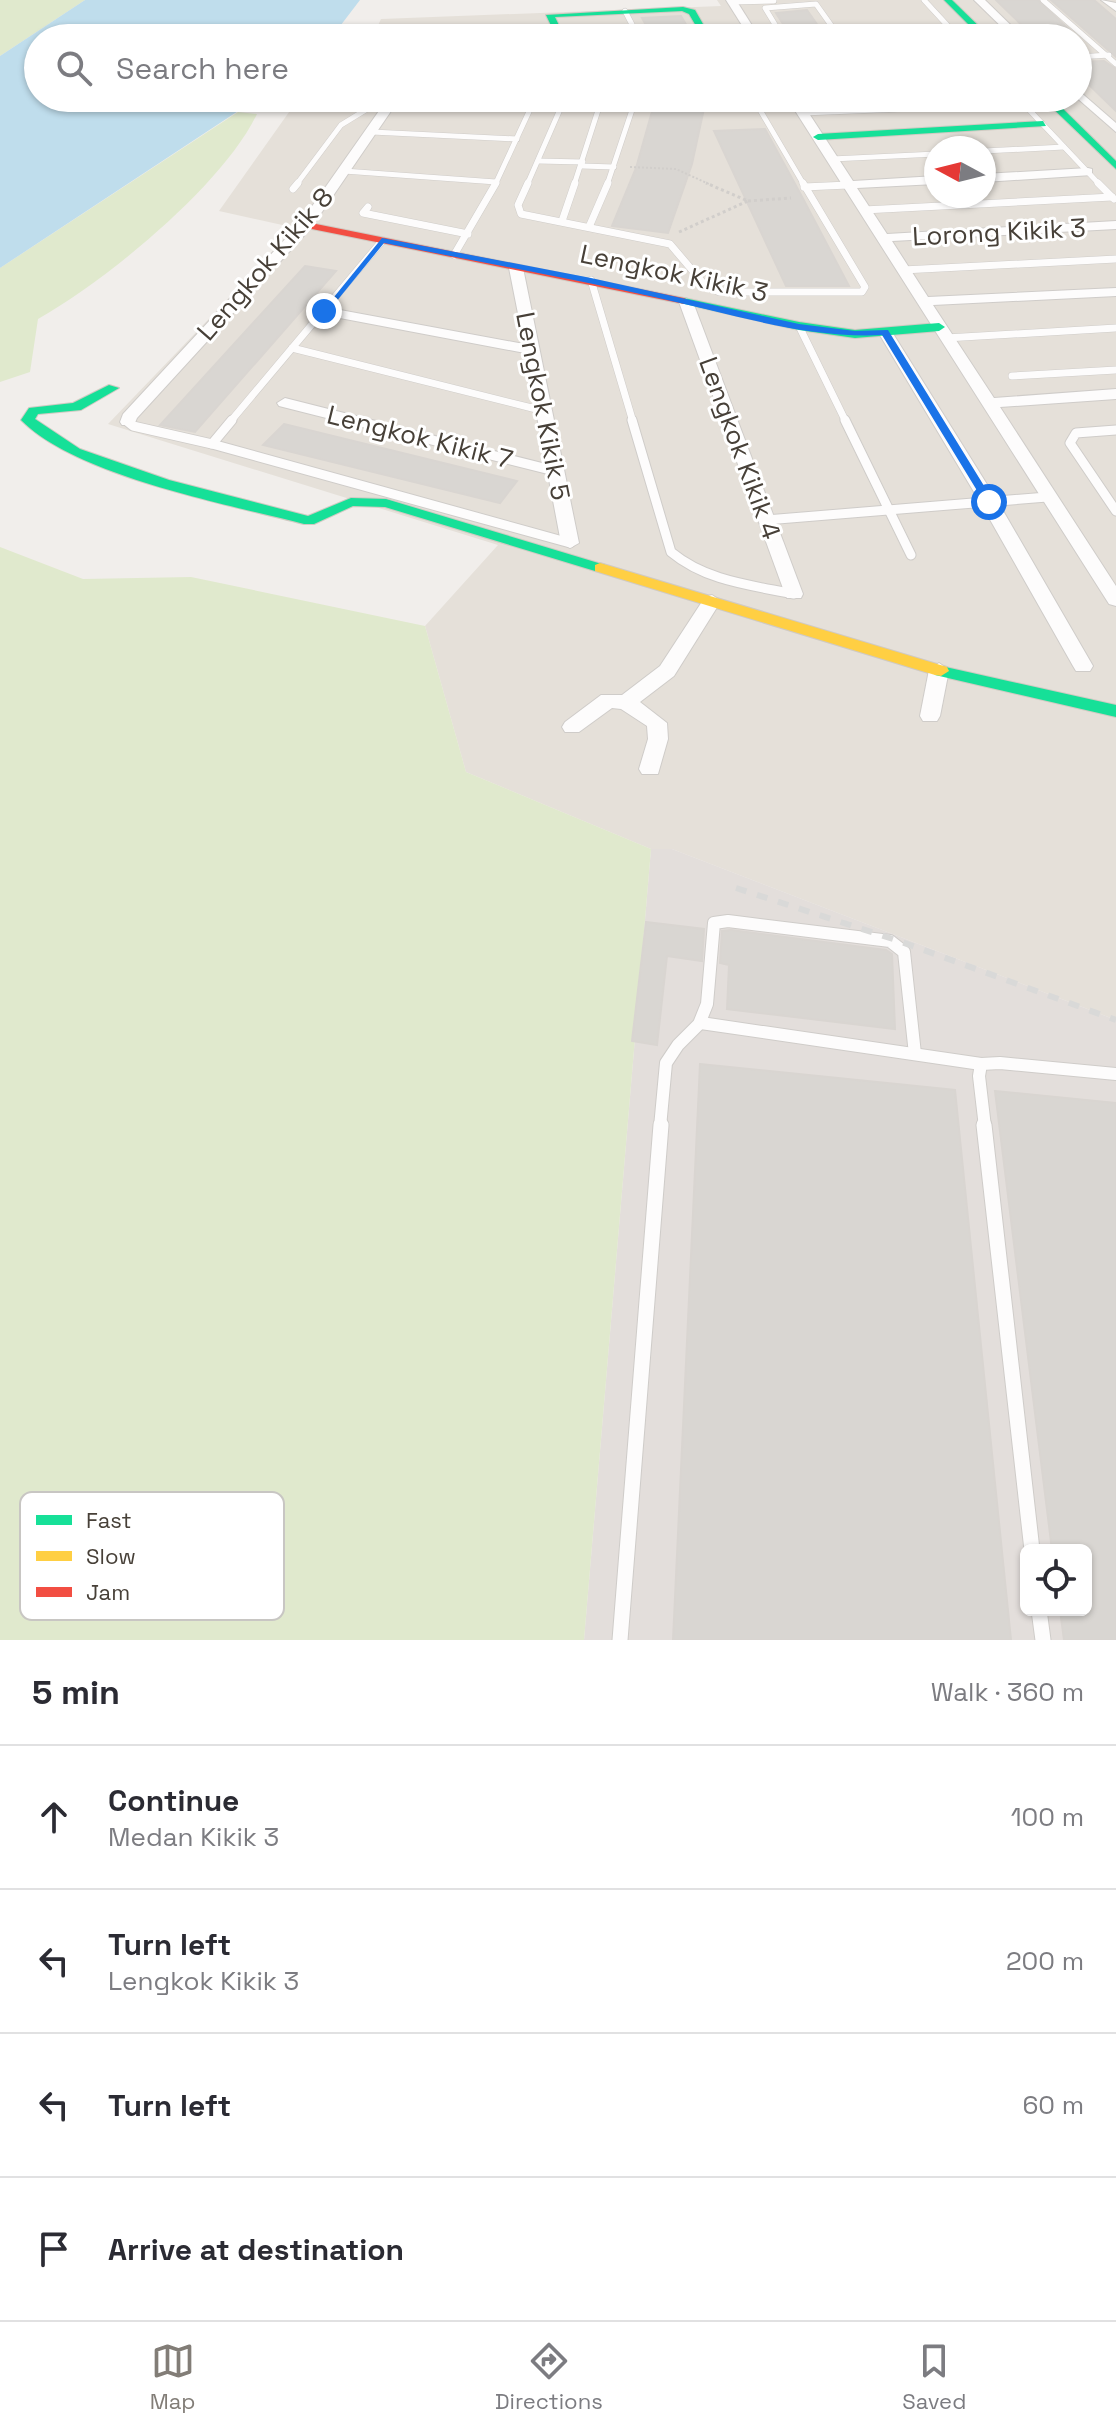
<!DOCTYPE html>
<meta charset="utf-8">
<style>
:root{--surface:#fff;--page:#f7f7f7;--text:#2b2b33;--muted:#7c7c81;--line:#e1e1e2;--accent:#827d77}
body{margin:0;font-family:"Space Grotesk",sans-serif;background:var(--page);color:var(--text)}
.controls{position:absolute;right:24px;bottom:24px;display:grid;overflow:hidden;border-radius:12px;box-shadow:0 2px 6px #0004}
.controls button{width:72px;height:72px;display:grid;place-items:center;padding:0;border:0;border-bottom:2px solid var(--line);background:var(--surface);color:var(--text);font:40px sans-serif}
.compass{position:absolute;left:924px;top:136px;width:72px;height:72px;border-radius:50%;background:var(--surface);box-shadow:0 2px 6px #0004;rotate:277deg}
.stop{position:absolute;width:24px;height:24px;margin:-18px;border:6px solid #1a73e8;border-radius:50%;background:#fff}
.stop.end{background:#1a73e8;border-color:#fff;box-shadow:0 2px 8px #0008}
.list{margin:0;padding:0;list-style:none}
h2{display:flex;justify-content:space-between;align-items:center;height:104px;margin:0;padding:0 32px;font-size:34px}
h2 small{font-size:26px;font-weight:400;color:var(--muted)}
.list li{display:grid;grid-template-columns:52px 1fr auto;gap:24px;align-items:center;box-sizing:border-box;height:144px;padding:0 32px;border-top:2px solid var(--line)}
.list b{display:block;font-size:30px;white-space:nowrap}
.list p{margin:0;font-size:26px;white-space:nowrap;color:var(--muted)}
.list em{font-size:26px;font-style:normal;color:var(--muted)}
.icon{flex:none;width:44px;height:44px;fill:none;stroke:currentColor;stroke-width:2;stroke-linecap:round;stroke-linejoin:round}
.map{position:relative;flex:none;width:1116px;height:1640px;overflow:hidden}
.search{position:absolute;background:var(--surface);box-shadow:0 2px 6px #0004;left:24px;right:24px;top:24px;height:88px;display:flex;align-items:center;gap:20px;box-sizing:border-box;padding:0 28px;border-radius:44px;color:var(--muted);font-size:30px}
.sheet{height:680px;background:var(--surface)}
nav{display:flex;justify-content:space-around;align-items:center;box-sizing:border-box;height:112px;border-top:2px solid var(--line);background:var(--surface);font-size:22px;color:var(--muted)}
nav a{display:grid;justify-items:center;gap:4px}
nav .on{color:var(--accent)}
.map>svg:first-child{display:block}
</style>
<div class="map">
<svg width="1116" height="1640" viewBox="0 0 1116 1640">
<rect width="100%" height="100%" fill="#f1eeeb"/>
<path fill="#e5e0d9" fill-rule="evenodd" d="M717,0H1116V1020L672,849H651L466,772L425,626L498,545L108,424L296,228L219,211L299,98H1078V38H372L381,19L721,6ZM936,148H984V196H936Z"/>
<path fill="#e3dedb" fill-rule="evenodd" d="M651,849H672L1116,1020V1640H584ZM1026,1550H1086V1610H1026Z"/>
<g fill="#e0e9cd">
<path d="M0,0H85L0,56Z"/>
<path d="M238,112L257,114C223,185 107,280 38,319L30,372L0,382V268Z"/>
<path d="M0,547L83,579L191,577L425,626L466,772L651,849L584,1640H0Z"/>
</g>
<path fill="#bfddec" d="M85,0H360L331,38H38V98H258L0,268V56Z"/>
<g fill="#d9d6d2" stroke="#d9d5d1" stroke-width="2">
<path d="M996,0H1038L1078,38H1035Z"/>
<path d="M1051,0H1094L1116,19V57Z"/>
<path d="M807,10L821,30H787L776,13Z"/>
<path d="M681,16L694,38H653L642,18Z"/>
<path d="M1104,61L1116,69V111L1078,74V62Z"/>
<path d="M655,101L705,104L692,164L668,233L612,226L636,168Z"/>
<path d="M765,129L800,193L849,286H786L714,131Z"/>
<path d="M305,266L336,271L195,432L160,425Z"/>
<path d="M284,424L517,481L500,503L263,445Z"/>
<path d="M646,922L704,929L702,961L667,956L657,1045L632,1041Z"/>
<path d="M731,930L886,950L892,954L895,1029L727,1009L729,965L720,963L722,931Z"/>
<path d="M700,1064L955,1090L1011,1640H673Z"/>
<path d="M995,1091L1116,1103V1640H1064L1060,1610H1086V1550H1052Z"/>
</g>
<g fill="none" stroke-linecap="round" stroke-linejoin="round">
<g stroke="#cfccc9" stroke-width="6">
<g id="lane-far4">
<path d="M924,0L959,38"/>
<path d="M1043,0L1116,64"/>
<path d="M732,2L774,1"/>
<path d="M816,4L838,35L782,36L765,8Z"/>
<path d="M625,11L639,38"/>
<path d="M838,35L978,29"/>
<path d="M1078,57L1109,55"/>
<path d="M753,98L804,185"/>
<path d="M1018,98L1100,185"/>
<path d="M412,101L522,98L533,103L495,185"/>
<path d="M803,113L1023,104"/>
<path d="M372,132L517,139"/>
<path d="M984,151L1064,147"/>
<path d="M832,159L936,154"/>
<path d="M538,161L583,162"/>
<path d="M582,166L614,167"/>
<path d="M344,171L496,182"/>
<path d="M296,185L341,125L385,98"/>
<path d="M527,185L565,98"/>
<path d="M574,185L602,98"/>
<path d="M607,185L636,98"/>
</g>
</g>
<g stroke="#cfccc9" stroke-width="8">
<g id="lane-far3">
<path d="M528,183L518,205L521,214L670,244L704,284L719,292H862L865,287L803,183"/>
<path d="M1098,183L1114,199"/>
<path d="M804,187L848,185"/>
<path d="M293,189L298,183"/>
<path d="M368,207L363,213L468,234"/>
<path d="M864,210L1112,197"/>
<path d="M562,221L575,183"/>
<path d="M589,227L608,183"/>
<path d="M454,255L496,183"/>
<path d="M903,270L1116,259"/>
<path d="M591,280L633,422"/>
<path d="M799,326L846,422"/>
<path d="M946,338L1116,328"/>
<path d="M292,348L544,411"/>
<path d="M1012,376L1116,370"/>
<path d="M230,422L382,241"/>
</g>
</g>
<g stroke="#cfccc9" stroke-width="11">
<g id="lane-far2">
<path d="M632,420L671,552C706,581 750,585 794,594"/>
<path d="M845,420L911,555"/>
<path d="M128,422L133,426L212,444L570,543"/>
<path d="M1116,430L1076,433L1070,443L1116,511"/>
<path d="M212,444L232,420"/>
<path d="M766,520L1047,497"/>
</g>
</g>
<g stroke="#cfccc9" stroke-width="14">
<g id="lane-far1">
<path d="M701,1023L981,1064"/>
<path d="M660,1127L666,1063L678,1045L699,1024L707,1004L714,923L728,921L890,941L904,952L915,1054"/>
<path d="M985,1127L979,1076L981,1064L1000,1063L1116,1074"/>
</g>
</g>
<g stroke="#cfccc9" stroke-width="17">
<g id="lane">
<path d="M984,1125L1032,1550"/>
<path d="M1039,1610L1043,1640"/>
<path d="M620,1640L661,1125"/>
</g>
</g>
<g stroke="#cfccc9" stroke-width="2">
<g id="street">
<path d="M726,0H736L760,38H750Z"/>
<path d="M974,0H985L1024,38H1013Z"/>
<path d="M1101,0L1116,3V11Z"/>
<path d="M1078,90L1116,123V132L1077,98Z"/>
<path d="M388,98H400L311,228L137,418L134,425H122L120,422L123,414L301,222Z"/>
<path d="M787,98H799L853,181L936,176V184L857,188L887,234L1116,221V229L892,241L928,297L1116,288V296L933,305L994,398L1116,389V399L1000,407L1116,586V606L1109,604Z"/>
<path d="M1088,168L1092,169V175L984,182V174Z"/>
<path d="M511,265L523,268L579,543L570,548L561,543L548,474L279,406L277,403L285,398L546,464L525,353L324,315L317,311L324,307L524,344L509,268Z"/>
<path d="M686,298L693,302L803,594L801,598H787L785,594L679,302Z"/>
<path d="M885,328L892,332L998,502L1093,666L1090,671H1076L1073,666L980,502L878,332Z"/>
<path d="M712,595L721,601L674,676L640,702L667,723L668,739L658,774H642L639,769L648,739L647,726L621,709L612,708L579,732H565L562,727L565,722L601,695H622L660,666L705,597Z"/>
<path d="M939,663L949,670L940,716L937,721H923L920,716L929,670Z"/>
</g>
</g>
<g stroke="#d0cac2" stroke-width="2">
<g id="fast">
<path d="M944,0H952L991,38H982Z"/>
<path d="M683,7L695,10L711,38H703L689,14L682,11L555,17L565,38H557L546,15Z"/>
<path d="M1042,98H1052L1116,161V169Z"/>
<path d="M1043,121L1046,126L818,140L813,137L818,134Z"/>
<path d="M684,298L799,322L855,330L939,323L945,327L939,331L855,338L799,330L680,303L678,301Z"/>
<path d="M109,385L119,388L81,410L38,414L35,419L80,449L169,480L308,516L351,498L386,499L605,565L607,568L605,571H595L385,507L353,506L314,524H304C227,504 76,476 21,420L29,408L73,403Z"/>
<path d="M941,666L1116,705V717L935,675L933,671Z"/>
</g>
</g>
<g stroke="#d0cac2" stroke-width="2">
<path id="slow" d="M600,563L947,667L949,671L941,676L935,675L595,571V565Z"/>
</g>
<g stroke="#d0cac2" stroke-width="2">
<path id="jam" d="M306,222L684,298L690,301L684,304L302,227L301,225Z"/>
</g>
<path stroke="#d1cecb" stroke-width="2" stroke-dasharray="2 2" stroke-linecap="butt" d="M630,167L676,169L711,185"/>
<g stroke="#d1cecb" stroke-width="3" stroke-dasharray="3 3" stroke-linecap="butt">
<path d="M748,201L791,198"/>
<path d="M679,232L748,201L706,183"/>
</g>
<use href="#lane-far4" stroke="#fdfcfc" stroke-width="5"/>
<use href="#lane-far3" stroke="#fdfcfc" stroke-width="7"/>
<use href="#lane-far2" stroke="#fdfcfc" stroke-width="9"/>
<use href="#lane-far1" stroke="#fdfcfc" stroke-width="12"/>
<use href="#lane" stroke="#fdfcfc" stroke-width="15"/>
<use href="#street" fill="#fdfcfc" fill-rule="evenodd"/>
<use href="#fast" fill="#16e098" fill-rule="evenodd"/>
<use href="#slow" fill="#ffcf43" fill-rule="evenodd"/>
<use href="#jam" fill="#f24e42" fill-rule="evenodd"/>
<path stroke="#d9d9d8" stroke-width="6" stroke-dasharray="11 11" stroke-linecap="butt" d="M736,888L899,941L1116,1020"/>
</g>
<path fill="#1a73e8" d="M382,238L591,278L799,324L855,331L888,330L994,502L989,505L984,502L882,335C806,339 728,313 654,297C564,277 474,261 384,243L327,313H321Z"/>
<g text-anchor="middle" stroke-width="6" stroke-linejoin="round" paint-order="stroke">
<g font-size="26" fill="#474038" stroke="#fff">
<text transform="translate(999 232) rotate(-3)" y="9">Lorong Kikik 3</text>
<text transform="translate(265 264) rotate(-49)" y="9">Lengkok Kikik 8</text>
<text transform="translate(674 273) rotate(12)" y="9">Lengkok Kikik 3</text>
<text transform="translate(543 406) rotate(79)" y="9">Lengkok Kikik 5</text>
<text transform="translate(420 437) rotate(14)" y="9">Lengkok Kikik 7</text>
<text transform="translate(740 448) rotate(70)" y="9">Lengkok Kikik 4</text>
</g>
</g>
<rect x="20" y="1492" width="264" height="128" rx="12" fill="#fff" stroke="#c8c6c3" stroke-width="2"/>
<rect x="36" y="1515" width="36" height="10" fill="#16e098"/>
<rect x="36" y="1551" width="36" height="10" fill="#ffcf43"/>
<rect x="36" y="1587" width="36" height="10" fill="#f24e42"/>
<g font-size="22" fill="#474038">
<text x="86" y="1528">Fast</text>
<text x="86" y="1564">Slow</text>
<text x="86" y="1600">Jam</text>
</g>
</svg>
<div class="controls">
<button><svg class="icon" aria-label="locate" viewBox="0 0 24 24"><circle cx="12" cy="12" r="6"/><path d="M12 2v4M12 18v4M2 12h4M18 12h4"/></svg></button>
</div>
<svg class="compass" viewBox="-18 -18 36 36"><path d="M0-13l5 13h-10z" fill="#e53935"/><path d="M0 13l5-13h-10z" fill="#7c7c81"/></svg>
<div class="stop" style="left:989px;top:502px"></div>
<div class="stop end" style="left:324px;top:311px"></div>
<div class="search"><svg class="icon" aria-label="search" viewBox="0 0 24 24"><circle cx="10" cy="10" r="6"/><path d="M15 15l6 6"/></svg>Search here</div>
</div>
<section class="sheet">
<h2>5 min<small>Walk · 360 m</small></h2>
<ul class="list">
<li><svg class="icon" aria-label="ahead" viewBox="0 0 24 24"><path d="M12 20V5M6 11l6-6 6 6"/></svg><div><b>Continue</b><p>Medan Kikik 3</p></div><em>100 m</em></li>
<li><svg class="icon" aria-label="left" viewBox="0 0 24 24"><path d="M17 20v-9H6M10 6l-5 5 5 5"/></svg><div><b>Turn left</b><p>Lengkok Kikik 3</p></div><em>200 m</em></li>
<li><svg class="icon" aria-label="left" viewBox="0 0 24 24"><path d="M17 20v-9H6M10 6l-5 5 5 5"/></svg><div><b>Turn left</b></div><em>60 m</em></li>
<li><svg class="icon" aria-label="arrive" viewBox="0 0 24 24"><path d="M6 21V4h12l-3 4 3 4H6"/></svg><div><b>Arrive at destination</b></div></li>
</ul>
</section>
<nav>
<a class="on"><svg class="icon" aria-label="map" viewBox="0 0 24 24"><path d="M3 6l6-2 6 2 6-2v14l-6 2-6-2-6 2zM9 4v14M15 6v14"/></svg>Map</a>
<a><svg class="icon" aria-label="directions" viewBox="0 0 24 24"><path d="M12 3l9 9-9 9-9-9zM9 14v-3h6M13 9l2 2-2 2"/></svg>Directions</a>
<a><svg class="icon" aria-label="saved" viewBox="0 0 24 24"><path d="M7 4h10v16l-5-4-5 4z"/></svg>Saved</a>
</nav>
